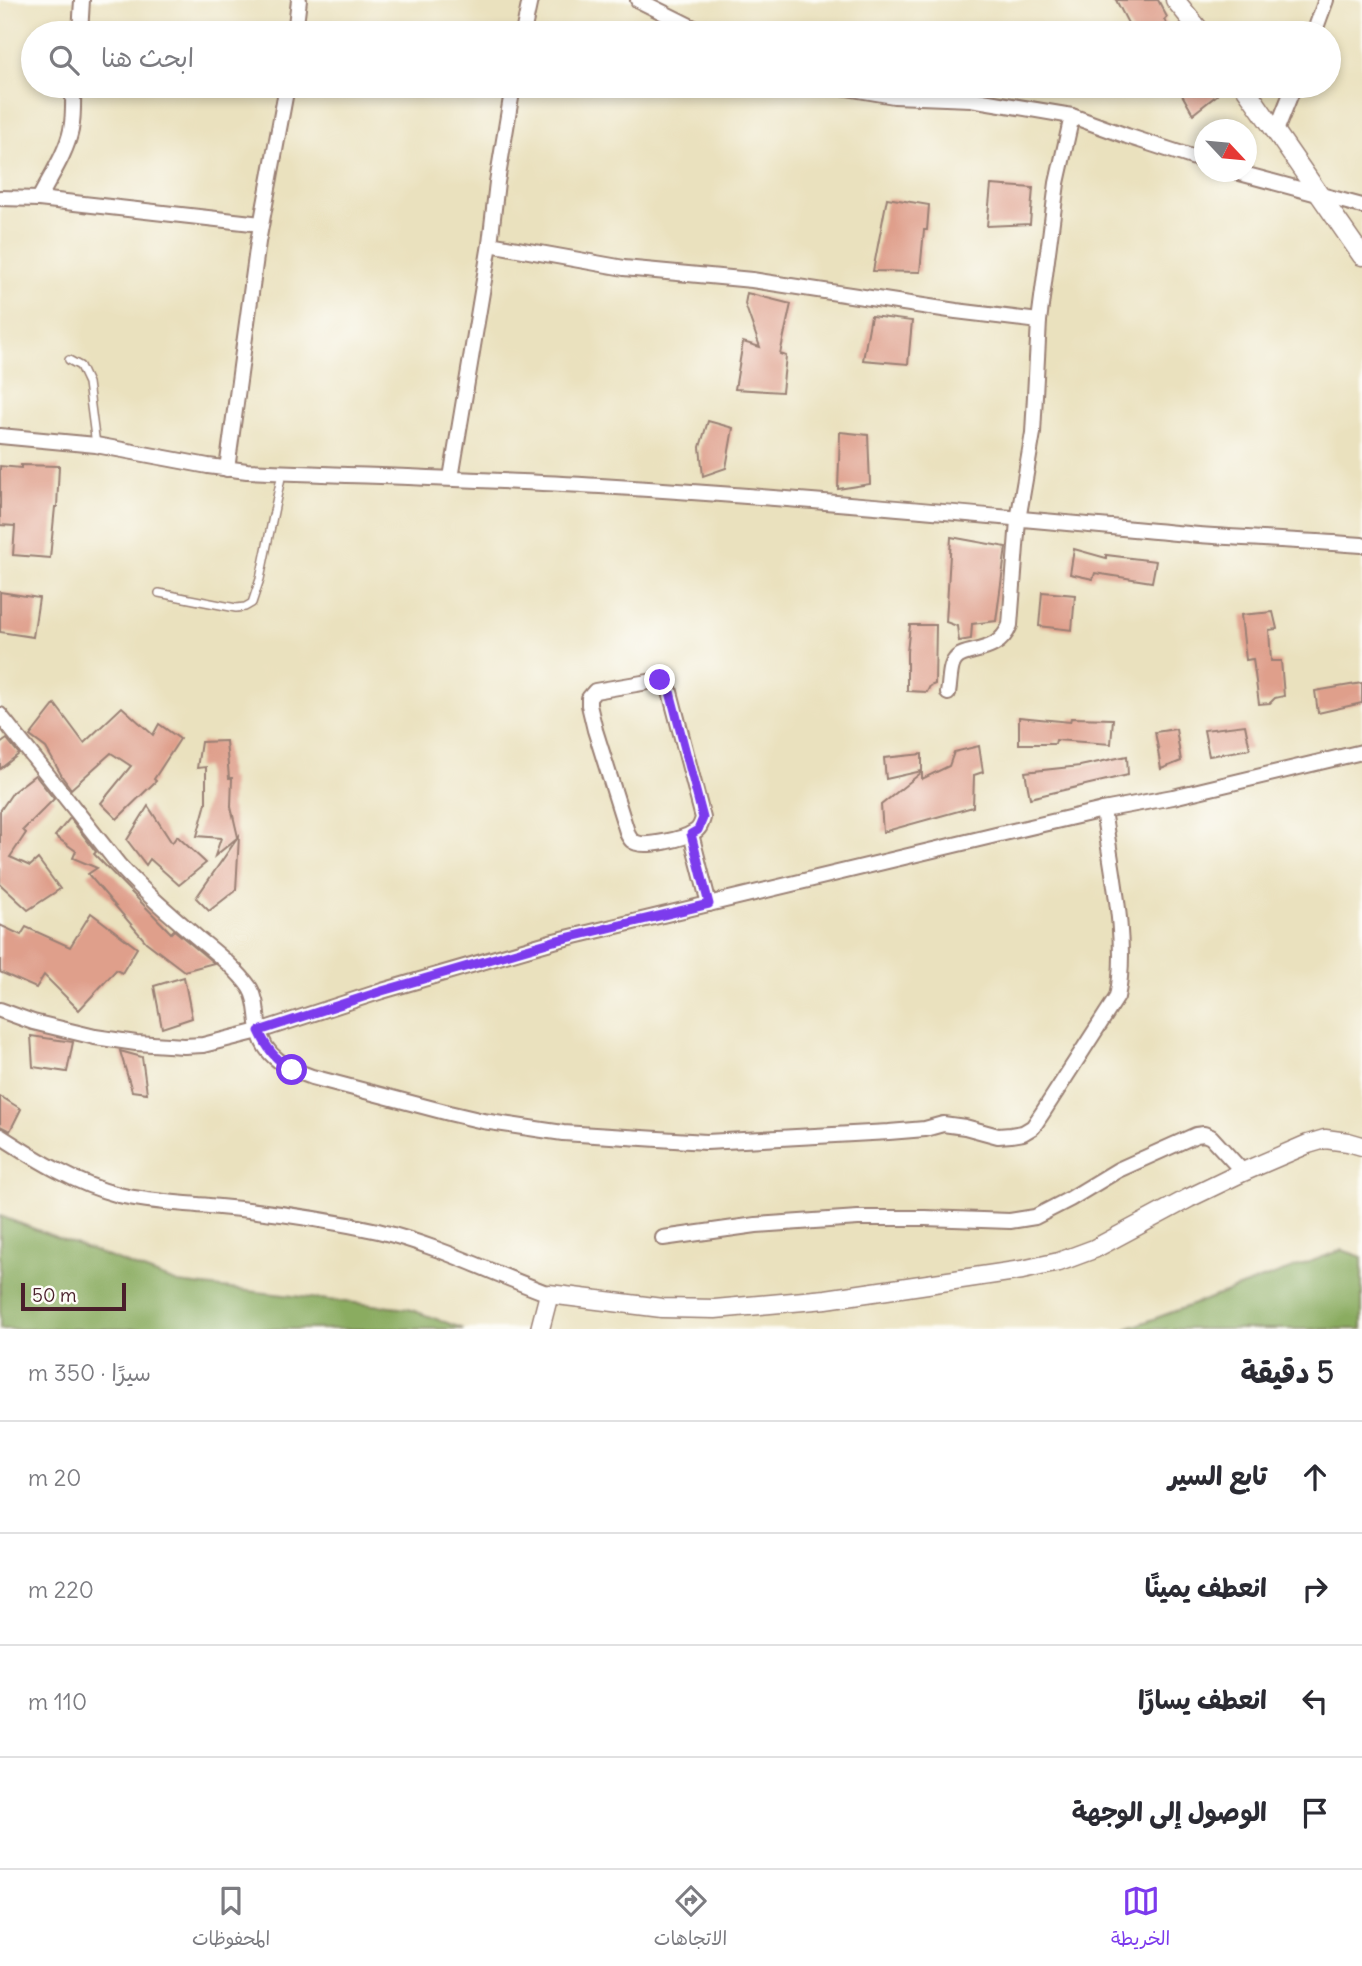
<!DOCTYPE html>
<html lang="ar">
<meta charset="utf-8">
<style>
:root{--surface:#fff;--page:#f2f2f3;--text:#2b2b33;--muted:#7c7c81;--line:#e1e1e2;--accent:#7c3aed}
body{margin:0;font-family:Delius,"Playpen Sans Arabic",sans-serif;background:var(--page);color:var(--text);direction:rtl}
.compass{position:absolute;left:1194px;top:119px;width:63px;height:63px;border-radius:50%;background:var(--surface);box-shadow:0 4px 10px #0003;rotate:116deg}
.scale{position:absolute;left:21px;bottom:18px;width:105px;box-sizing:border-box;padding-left:7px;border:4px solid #4a1f2b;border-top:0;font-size:19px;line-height:24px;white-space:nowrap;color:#4a1f2b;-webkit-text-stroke:5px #fdfcf7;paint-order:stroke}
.stop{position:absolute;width:21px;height:21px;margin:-16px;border:5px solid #7c3aed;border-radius:50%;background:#fff}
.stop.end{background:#7c3aed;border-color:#fff;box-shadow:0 2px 7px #0008}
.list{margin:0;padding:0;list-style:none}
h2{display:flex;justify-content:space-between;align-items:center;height:91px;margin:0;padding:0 28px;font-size:30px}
h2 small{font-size:23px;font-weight:400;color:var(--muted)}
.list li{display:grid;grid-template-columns:46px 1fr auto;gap:21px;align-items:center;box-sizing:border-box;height:112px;padding:0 28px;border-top:2px solid var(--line)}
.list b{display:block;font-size:26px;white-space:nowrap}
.list em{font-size:23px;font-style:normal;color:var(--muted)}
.icon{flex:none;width:38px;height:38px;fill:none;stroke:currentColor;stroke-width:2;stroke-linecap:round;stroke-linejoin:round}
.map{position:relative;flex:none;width:1362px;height:1329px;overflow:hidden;direction:ltr}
.search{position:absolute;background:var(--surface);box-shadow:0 4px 10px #0003;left:21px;right:21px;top:21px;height:77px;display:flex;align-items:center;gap:18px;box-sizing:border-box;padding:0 24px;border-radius:38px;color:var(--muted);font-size:26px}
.sheet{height:539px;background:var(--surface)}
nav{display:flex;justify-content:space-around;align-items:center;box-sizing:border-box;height:98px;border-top:2px solid var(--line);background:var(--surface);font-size:19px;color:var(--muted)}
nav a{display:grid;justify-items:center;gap:4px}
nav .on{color:var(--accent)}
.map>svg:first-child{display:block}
</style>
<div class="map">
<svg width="1362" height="1329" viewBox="0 0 1362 1329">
<rect width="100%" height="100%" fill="#fdfcf7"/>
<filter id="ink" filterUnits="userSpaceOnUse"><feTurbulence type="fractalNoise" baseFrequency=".0143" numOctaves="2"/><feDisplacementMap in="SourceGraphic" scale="14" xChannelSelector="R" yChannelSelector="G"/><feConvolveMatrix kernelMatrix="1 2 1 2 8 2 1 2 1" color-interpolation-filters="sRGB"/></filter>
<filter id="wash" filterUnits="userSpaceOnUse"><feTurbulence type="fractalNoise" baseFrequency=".00686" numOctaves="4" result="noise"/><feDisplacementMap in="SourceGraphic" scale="28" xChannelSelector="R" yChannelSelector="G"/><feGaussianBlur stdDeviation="1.57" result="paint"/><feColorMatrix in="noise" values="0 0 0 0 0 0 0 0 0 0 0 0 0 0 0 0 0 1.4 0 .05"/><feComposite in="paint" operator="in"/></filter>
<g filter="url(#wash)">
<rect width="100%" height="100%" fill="#eae1be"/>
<g fill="#8aac61" stroke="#6a6646" stroke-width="2">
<path d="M0,1216L178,1283L409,1309L464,1329H0Z"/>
<path d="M1342,1250L1362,1257V1329H1126Z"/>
</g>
<g id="blocks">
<g fill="#df9f8b">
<path d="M1116,0H1158L1167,17L1164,20L1174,33H1133Z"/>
<path d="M1177,86H1211L1217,95L1193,114Z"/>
<path d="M991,185L1033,188L1030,224L987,226Z"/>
<path d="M887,198L929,205L927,230H924L920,272L873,271Z"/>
<path d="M747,293L791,304L780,354L786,356L782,392L735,389L743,342L760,347L745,304Z"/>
<path d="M871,316L912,321L908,364L863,360Z"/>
<path d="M708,421L733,428L726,468L703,476L700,447Z"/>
<path d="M840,432L868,435L870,484L838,489Z"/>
<path d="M21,465L59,466L57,507H55L50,558L13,555L15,526L0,525V466L21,468Z"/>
<path d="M951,537L1006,547L996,621L972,624L971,639L959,641L957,626L946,622Z"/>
<path d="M1074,549L1106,558V555L1156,561L1152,582L1095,573L1093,579L1070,574Z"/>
<path d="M0,592L39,598L33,637L0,632Z"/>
<path d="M1042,592L1075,595L1072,630L1039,626Z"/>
<path d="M1273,612L1277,629L1269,630L1271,661H1281L1284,696L1275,698L1270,703L1259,704L1253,659L1246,660L1241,615Z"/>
<path d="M910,625H936L935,684L930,686L927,692L907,691V652Z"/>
<path d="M1362,683V703L1318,713L1315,691Z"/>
<path d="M55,704L84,743L122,707L153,735L159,724L180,739L154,779L156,781L117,819L101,803L131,766L111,753L71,789L63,778L46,748L30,736Z"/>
<path d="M1019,717L1070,722L1071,718L1113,719L1111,744L1056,740L1055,744H1019Z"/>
<path d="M1245,725L1250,749L1209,756L1204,730Z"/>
<path d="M1176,729L1181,761L1161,769L1158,751L1159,748H1158L1155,732Z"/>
<path d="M7,739L19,754L0,769V744Z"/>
<path d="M226,741L229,778H232L231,807L238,837L215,856L221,838L197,836L206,803V767L197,768L201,742Z"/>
<path d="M979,746L983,772L974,775L973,807L883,832L881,805L922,772V779L949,766L954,752Z"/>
<path d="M922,754V771L886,779L884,758Z"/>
<path d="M1127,756L1128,775L1030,798L1025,772L1080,766Z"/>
<path d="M35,775L54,799L23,830L26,833L10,857L30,866L38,859L60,889L28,910L0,884V811L13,792Z"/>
<path d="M148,806L172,843L177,836L206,863L179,885L150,859L146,865L127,840Z"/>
<path d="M70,818L96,852L94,854L171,933L174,930L214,963L184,971L146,942L88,874L97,868L73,858L76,851L55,836Z"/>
<path d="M239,836L236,890L209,911L196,898Z"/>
<path d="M91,913L137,948L122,973L116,970L79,1010L44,975L36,988L0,972V925L21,935L26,927L70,947Z"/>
<path d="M184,977L192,1018L162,1028L154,986Z"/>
<path d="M31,1036L73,1042L67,1072L33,1067Z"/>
<path d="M120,1051L142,1057L147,1093L132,1091Z"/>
<path d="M0,1096L21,1109L10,1131L0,1126Z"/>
</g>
</g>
</g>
<g filter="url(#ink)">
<use href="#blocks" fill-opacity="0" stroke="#9a8074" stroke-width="2"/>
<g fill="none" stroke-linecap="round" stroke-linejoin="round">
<g stroke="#9a8074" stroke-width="10">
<g id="service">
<path d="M69,360L80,366L88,383L96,445"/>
<path d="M159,593L236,608L245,607L252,603L260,579L282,473"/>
</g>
</g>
<g stroke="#9a8074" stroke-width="18">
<g id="minor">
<path d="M638,0L704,33"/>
<path d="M80,33L82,0"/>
<path d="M295,33L299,0"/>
<path d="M523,33L530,0"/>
<path d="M1314,33L1326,0"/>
<path d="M835,86L894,96L971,99L1072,116L1127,136L1204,161"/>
<path d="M1276,131L1294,86"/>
<path d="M1236,172L1362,206"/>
<path d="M0,198L39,199C50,177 66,154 71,130C74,115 73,100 73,86"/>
<path d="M39,199L261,224"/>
<path d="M490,244L624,268L752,280L956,311L1039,321"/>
<path d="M0,436L96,445L208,466L247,471C364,476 482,479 600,486C800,498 1000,517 1199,535C1253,539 1308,541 1362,545"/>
<path d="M227,469L258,242L287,86"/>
<path d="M451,478L490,244L497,182L513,86"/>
<path d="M660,680L665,682L669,688L703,818C701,824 700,829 694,832C684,839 647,847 637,843C631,841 631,840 628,835L595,730L589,705V698L595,691Z"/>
<path d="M948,693C950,684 949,667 955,660C965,646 997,657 1010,625L1018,520L1033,433L1039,321L1057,183L1072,116"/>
<path d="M0,715L119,865C144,892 171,915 199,939C216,953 237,969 250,988C258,1001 256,1015 259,1029C263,1057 289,1069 312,1077L449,1113L483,1121L563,1133L706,1142L889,1132L925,1129L943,1124L965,1127L998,1136L1011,1135L1023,1133L1033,1127L1043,1112L1117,997C1129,943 1111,866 1103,810"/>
<path d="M691,834L709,904"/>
<path d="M0,1010L33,1022L95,1037L136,1043L184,1046L203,1045L259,1031L382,991L554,941L1000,834L1103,810L1173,797L1362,752"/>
<path d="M0,1136C37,1160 76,1184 119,1195C148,1202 179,1203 209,1206C266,1211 323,1219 378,1231C437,1245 492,1273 549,1294"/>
<path d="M663,1238L756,1225L858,1218H925L1010,1221L1035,1217L1070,1199L1118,1170L1196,1135L1204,1134L1211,1137L1243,1172"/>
</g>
</g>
<g stroke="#9a8074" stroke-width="21">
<g id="tertiary">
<path d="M1175,0L1202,33"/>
<path d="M1244,86L1362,256"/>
<path d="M540,1329L549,1294L662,1308L715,1309L826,1299L1022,1270L1059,1262L1094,1249L1189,1198L1243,1172L1308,1144L1325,1139L1348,1142L1362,1146"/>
</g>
</g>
<use href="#service" stroke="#fff" stroke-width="7"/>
<use href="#minor" stroke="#fff" stroke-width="14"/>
<use href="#tertiary" stroke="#fff" stroke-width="18"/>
</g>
</g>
<g fill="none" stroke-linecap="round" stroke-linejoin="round" filter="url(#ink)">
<path stroke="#7c3aed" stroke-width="9" d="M292,1070C276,1060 267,1049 259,1031L382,991L554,941L709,904L691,834L698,830L703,818L669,688L665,682L660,680"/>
</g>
</svg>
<svg class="compass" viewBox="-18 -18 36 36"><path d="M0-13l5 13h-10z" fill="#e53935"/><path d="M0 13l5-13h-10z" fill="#7c7c81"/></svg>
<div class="scale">50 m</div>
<div class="stop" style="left:292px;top:1070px"></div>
<div class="stop end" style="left:660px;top:680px"></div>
<div class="search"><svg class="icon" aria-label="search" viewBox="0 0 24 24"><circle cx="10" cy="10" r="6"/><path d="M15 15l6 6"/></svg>ابحث هنا</div>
</div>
<section class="sheet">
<h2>5 دقيقة<small>سيرًا · 350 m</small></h2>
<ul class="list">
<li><svg class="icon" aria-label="ahead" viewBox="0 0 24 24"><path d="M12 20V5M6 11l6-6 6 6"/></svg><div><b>تابع السير</b></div><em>20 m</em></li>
<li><svg class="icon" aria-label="right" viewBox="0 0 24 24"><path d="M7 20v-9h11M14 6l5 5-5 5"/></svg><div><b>انعطف يمينًا</b></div><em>220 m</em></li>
<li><svg class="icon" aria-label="left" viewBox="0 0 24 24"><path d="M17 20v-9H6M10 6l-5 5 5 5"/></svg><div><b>انعطف يسارًا</b></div><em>110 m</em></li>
<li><svg class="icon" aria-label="arrive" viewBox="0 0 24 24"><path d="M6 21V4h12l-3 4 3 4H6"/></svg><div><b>الوصول إلى الوجهة</b></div></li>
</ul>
</section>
<nav>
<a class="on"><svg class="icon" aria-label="map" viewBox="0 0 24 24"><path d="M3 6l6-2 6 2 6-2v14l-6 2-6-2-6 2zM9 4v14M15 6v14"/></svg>الخريطة</a>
<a><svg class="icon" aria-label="directions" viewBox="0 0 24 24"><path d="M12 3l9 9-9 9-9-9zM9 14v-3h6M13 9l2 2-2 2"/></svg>الاتجاهات</a>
<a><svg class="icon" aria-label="saved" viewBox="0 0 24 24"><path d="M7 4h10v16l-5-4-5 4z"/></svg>المحفوظات</a>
</nav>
